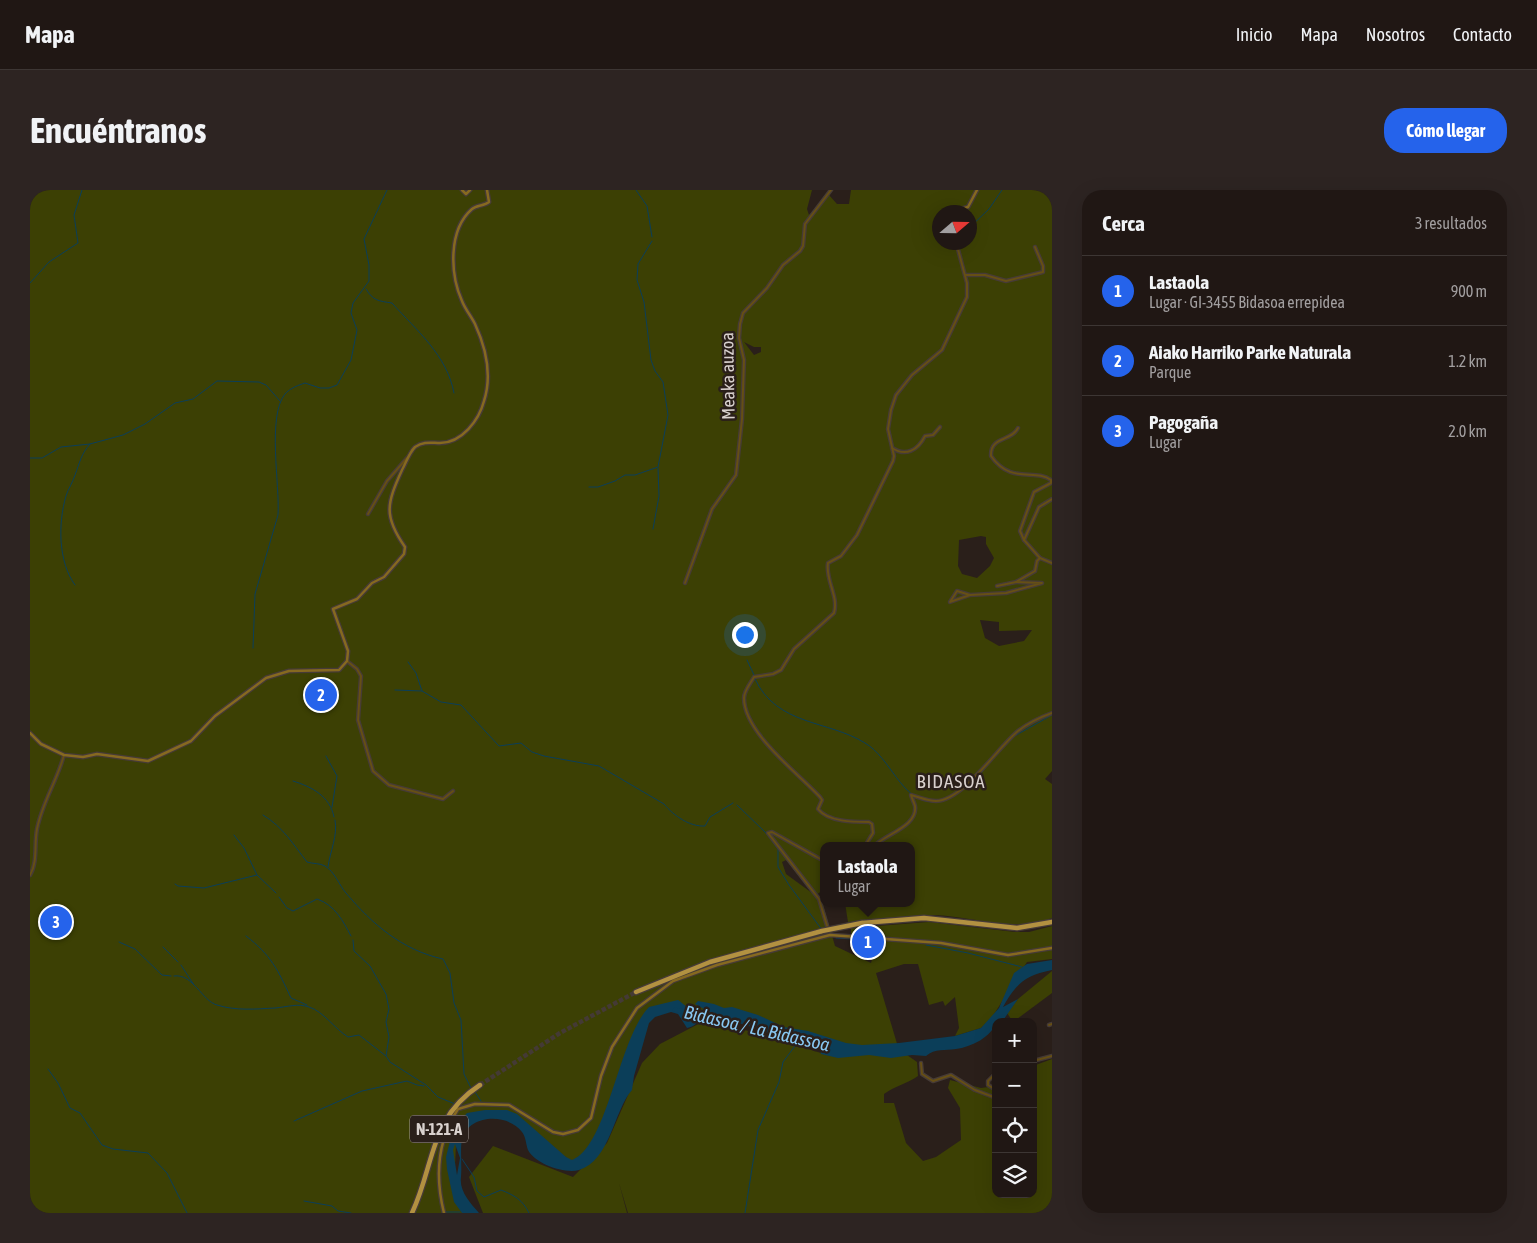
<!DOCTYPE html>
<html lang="es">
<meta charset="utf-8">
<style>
:root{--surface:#201714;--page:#2d2422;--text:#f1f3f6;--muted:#a29fa0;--line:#3d3634;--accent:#2563eb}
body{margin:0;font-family:"Asap Condensed",sans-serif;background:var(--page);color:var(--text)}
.controls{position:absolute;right:15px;bottom:15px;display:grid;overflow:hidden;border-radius:10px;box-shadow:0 5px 20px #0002}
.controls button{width:45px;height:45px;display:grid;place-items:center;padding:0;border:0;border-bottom:1px solid var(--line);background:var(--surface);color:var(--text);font:25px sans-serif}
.compass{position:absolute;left:902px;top:15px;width:45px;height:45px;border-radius:50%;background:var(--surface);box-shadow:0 5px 20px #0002;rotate:70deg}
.you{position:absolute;left:714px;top:444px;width:18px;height:18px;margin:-12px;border:4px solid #fff;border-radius:50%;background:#1a73e8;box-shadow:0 0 0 8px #1a73e833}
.badge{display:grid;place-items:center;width:32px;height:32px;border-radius:50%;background:var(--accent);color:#fff;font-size:16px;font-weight:700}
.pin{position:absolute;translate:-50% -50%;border:2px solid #fff;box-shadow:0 1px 5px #0006}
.popup{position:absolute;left:790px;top:652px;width:95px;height:65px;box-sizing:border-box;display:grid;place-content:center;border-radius:10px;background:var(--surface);filter:drop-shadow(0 1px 4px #0005);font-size:16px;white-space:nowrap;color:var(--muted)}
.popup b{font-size:19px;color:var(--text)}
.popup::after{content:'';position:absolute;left:50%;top:100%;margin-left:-10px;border:10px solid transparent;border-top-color:var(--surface)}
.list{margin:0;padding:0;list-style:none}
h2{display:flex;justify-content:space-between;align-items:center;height:65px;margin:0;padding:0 20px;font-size:21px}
h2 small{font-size:16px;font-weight:400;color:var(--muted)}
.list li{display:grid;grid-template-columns:32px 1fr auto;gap:15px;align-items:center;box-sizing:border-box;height:70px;padding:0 20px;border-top:1px solid var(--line)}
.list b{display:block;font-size:19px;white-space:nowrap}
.list p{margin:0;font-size:16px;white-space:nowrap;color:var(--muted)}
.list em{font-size:16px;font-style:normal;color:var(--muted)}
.icon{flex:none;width:28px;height:28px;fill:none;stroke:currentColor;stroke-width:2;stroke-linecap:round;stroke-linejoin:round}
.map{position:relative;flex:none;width:1022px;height:1023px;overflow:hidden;border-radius:20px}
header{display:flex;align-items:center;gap:30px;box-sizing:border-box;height:70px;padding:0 25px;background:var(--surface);border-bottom:1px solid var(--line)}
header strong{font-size:24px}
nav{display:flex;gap:28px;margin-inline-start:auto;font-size:18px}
.intro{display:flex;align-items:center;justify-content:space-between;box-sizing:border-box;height:120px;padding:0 30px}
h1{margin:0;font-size:35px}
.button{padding:12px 22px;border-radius:20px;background:var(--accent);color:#fff;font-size:18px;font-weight:700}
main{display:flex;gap:30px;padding:0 30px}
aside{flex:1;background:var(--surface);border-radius:20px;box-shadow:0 5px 20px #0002}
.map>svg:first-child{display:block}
</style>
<header>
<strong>Mapa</strong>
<nav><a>Inicio</a><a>Mapa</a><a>Nosotros</a><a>Contacto</a></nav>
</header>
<div class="intro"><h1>Encuéntranos</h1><a class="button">Cómo llegar</a></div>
<main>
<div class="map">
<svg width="1022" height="1023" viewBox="0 0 1022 1023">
<rect width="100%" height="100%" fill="#2a1f1a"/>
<g fill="#3c4004" fill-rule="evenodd">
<path d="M0,0H782L777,19L779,25L799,5L807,14H819L821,0H1022V581L1015,589L1022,594V728C984,743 942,726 903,725C874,725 847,731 818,732L815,713H882V656H794V699L785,706L792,711L805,756L841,773L844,762L843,749L821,748V738L899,732L985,742H999L1022,736V769L997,772L961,829L951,838L925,846L929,838L925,807L915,816L913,811L899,815L888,774H874L846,783L868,857L847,862L643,815L619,825L581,929L547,975L483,930L450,927L432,940L426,954L425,977L428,1002L440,1023H0ZM909,22H939V52H909ZM714,152L724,157H731V162L724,165ZM951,346L956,347V354L964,368L960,376L947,388L932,384L928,376L929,350ZM950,430L969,432V441L1002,440L994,451L969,456L955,448ZM756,670L782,703L756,684L752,672Z"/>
<path d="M1022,781V803L983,832L977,823L988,809Z"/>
<path d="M678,829L801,866L836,864L877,865L887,872L888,886C878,893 865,896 854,904V913H864L876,953L893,971L906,967L931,950L930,918L918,898L920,890L951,898L966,896V1004H1003V876L1022,869V1023H598L589,993L597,1023H453L439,987L463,956L543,987L577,953L612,873L630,854Z"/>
</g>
<path fill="#0b3e59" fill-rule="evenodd" d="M1022,770V780C994,786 987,793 973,817L988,809L974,829L966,832C962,847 941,857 926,859C915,861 905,858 896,866L882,865L861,868L839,865L808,868L791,864L790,860C781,857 772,856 764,853C745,846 696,825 677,828C669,829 665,837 657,838L648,824L641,822L625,827L619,833L604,886L602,900C584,920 580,971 549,980C535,984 505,974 498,960C496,955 496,947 492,942C478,923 439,924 432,949C430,959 432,975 431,987C429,1001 440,1013 449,1023H432L424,1012L417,979L416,967L423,939L437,923L455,920H477L487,924L536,967L542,970C578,956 588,849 619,817L648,810C657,816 662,825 674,819L665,814L668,811L684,814L694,818L702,817L728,825L754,837L778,841L816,853L832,855L869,853L925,846L951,838L969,818L984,783L997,774ZM425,954L430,968L427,985L423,960Z"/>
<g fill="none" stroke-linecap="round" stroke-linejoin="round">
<g stroke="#0b3e59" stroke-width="1">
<path d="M606,0L617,16L622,47"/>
<path d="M939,38L959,19L972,0"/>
<path d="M0,93L19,72L48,53L44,25L52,0"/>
<path d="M336,99C343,111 349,111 362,113C387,141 417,165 424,203"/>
<path d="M0,268H12L31,257L60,254L93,245L115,234L145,213L163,209L187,191L229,192L236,195L250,211"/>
<path d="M559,297H568L585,291L595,285H605L628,277L638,225L633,192L625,181L621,170L614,112L607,90L608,74L622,51"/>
<path d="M623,339L629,306L628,278"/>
<path d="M45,395C28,372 28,333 36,306C38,299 43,292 45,285C50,272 51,264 60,254"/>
<path d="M223,458L225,404L248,325C250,295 237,226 255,204C260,198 269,195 275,193L290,198H299L307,195L321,170L327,140L321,123L323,113L339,91V75L334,49L357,0"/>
<path d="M717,470L724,485"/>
<path d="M378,472L386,483L392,501L411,512L431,515L469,556L491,553L502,562L514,566L569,576L634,614C644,626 660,637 675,636L680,627L703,613"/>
<path d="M725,489C747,536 798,530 835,553C861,568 871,611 902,612"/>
<path d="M365,500L392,501"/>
<path d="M981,548L1022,525"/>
<path d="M296,566L307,586L302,617"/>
<path d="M263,591C282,597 300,606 304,627"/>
<path d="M920,607L948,587L967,563"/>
<path d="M906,612L914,610"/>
<path d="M707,615L735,642L748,659V677L759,695L795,744"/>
<path d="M233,625C253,637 263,654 277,672C283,674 290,673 295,676C305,682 309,695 316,703C342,734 372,760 413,769L420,783L424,813L431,830L434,884L442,900"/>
<path d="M204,645L214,658L227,685"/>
<path d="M298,677C300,661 308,646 305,630"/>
<path d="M145,694L148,696L174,698L227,685L246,703"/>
<path d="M249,707L257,718L263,721L287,709C305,715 313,731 321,746"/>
<path d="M216,746C241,765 248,780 261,808L277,815"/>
<path d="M806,748L822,749"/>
<path d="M323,750L324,761L340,776L356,804L359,819L356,832L359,847L356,866L360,872L396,895L408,907L425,914"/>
<path d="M89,752L105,759L132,785L141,786"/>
<path d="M896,755L938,763L992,777"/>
<path d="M133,757L148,772"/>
<path d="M151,775L164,795"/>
<path d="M144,786C163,783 172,811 187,815C206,821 226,819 245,818C257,817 268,813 279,817C293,821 305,839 318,847L329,845L356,866"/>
<path d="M18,879L28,893L40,918L50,923L72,955L83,959L118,963L137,983L157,1023"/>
<path d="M445,902L451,911"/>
<path d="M264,931L332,901L377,891L387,895L394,896"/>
<path d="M432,969L444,987L447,1001L454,1007L471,1000C484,1005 493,1010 499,1023"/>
<path d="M274,1011L302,1016L308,1021L321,1023"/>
<path d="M416,1022H430"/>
<path d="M715,1023L728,940L749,892L753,872L765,856L769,854"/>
</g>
<path stroke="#0b3e59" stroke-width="4.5" d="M645,820L662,823"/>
<path stroke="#443a35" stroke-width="4.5" stroke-dasharray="4.5 2" stroke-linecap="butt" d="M450,895L530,843L606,802"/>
<g stroke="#463b37" stroke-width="4.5">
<g id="street">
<path d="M935,85H955L976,91L1013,82V76L1005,57"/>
<path d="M988,238C981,252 960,246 961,266C981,295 1005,278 1021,290V293L1004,302L990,341L994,350"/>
<path d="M862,258C876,267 888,260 895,246L903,245L910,237"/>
<path d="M1022,309L1009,317L994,350L1010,368L1022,373"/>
<path d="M338,324L357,291L377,268"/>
<path d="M655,393L682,319L706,285L712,229L714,170L709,148L710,134L713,123L737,98L753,75L770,61L773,56L775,34L801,0"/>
<path d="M967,396L986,392L1005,381L1007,371L1010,368"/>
<path d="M940,405L920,412L927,401L940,405L976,403L1012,393L986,392"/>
<path d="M317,471L327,479L331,486L328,530L343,581L359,595L413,609L423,601"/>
<path d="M835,656L843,643L842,634L839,632C824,632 798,632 788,619L792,610L790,607C768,583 714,543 714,508C714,501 720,494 724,487L743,484L751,480L764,459L804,423C809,406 795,390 798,373L811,366L827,345L863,271L864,266L858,239L861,220L866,205L882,185L912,160L937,107V93L926,52"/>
<path d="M844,656C856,644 888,636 885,616C884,612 882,609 881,605C889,607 897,611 906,611C933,611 968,557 988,541C997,534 1011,527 1022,523"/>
<path d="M794,671L742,642L738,643L789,709L798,739"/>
<path d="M0,685C8,672 4,654 7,639C12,613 27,591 34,565"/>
<path d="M1019,835L1022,834"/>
<path d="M1003,871L1022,866"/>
<path d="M891,873L892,884L903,891L921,885L945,900L966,908"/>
<path d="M966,883L958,891V895L966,900"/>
</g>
</g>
<g stroke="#463b37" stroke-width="5">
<g id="secondary">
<path d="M432,0L436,4L440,0"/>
<path d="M921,22L938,17L947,0"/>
<path d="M0,543L11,554L34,565L53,567L67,564L118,571L161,551L185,526L236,488L259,481L309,480L317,471L318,461L303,419L327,409L342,393L354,387L374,364L375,357C353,326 357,313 372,280C376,273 379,263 385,257C394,251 401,253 410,253C432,253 449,230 454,211C462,186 456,158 445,134C441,126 435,119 432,111C420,84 418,40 442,19C447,15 454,16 459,12L457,0"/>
<path d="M414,1023C405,987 407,951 428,919L445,914L479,915L523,942L533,944L548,940L561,928L571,886L582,857L607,818L643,791L687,775L800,745L911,753L978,765L1022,758"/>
</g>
</g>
<g stroke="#463b37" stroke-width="7">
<g id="highway">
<path d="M832,733L894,728L987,738L1022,732"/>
<path d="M606,802L680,772L792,741"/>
<path d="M382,1023C405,974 399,928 450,895"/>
</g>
</g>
<use href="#street" stroke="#664f15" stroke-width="2"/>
<use href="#secondary" stroke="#866920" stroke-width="2.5"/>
<use href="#highway" stroke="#b29141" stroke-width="4.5"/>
<g stroke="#463b37" stroke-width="7" stroke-linecap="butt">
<path id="highway-bridge" d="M792,741L832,733"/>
</g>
<use href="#highway-bridge" stroke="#b29141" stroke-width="4.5"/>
</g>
<g text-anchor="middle" stroke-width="5" stroke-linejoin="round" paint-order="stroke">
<rect fill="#2a1f1a" stroke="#a49c98" stroke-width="1" x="380" y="925.5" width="58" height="27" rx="4"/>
<g font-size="16" font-weight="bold" fill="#d9d1ce">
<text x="409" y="945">N-121-A</text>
</g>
<g font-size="18" fill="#d9d1ce" stroke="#2a1f1a">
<text transform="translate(698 186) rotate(-91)" y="6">Meaka auzoa</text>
</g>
<g font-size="19" letter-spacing="1" fill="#d9d1ce" stroke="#2a1f1a">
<text x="921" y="598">BIDASOA</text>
</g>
<g font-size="19" font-style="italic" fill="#89c8f2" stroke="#2a1f1a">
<text transform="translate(727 838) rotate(13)" y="7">Bidasoa / La Bidassoa</text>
</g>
</g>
</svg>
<div class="controls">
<button>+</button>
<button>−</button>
<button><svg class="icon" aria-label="locate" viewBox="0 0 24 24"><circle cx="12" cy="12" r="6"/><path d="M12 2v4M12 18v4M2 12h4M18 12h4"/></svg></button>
<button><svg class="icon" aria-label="layers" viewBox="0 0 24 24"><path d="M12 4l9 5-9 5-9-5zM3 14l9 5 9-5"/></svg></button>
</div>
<svg class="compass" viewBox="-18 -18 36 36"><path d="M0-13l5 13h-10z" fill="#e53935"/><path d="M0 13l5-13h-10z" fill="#a29fa0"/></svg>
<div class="you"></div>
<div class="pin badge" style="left:838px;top:752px">1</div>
<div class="popup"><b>Lastaola</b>Lugar</div>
<div class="pin badge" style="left:291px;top:505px">2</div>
<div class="pin badge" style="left:26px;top:732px">3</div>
</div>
<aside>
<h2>Cerca<small>3 resultados</small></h2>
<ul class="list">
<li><span class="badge">1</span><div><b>Lastaola</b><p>Lugar · GI-3455 Bidasoa errepidea</p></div><em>900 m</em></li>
<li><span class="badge">2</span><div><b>Aiako Harriko Parke Naturala</b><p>Parque</p></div><em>1.2 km</em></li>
<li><span class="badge">3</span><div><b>Pagogaña</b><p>Lugar</p></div><em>2.0 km</em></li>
</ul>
</aside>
</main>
